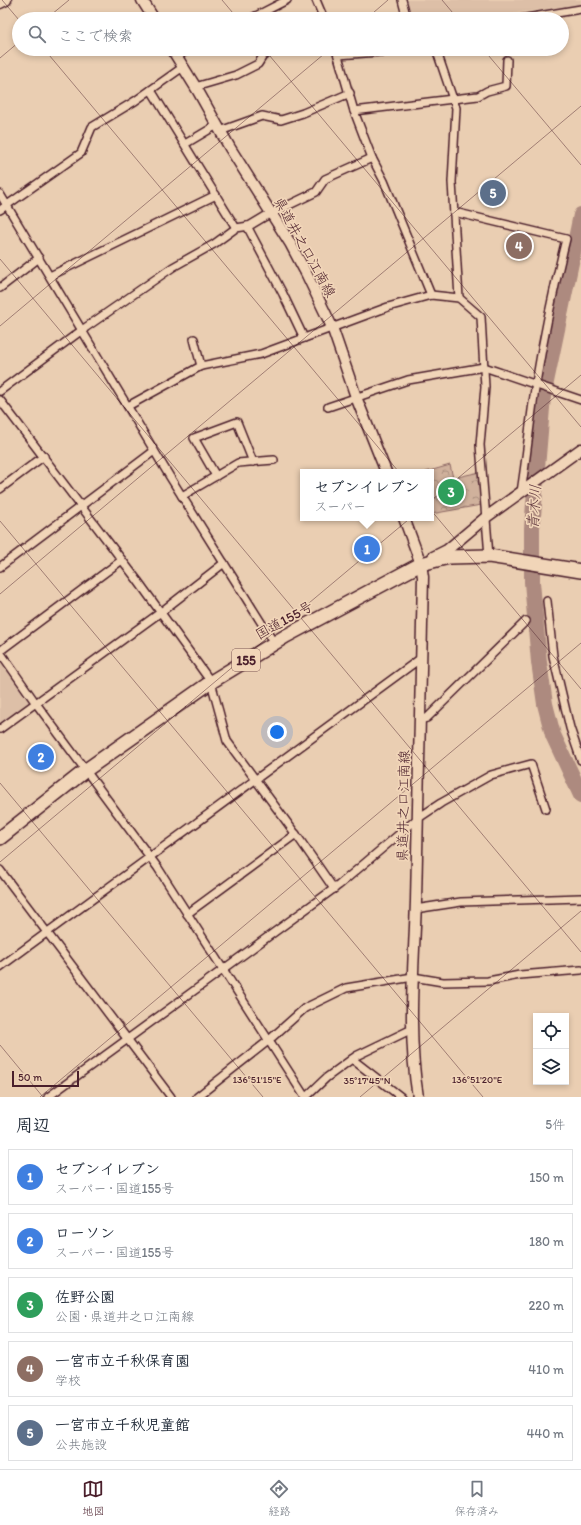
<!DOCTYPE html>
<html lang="ja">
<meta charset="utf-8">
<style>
:root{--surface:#fff;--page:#f6f6f7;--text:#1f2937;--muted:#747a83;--line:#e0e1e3;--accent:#4a1f2b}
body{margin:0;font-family:Itim,"Klee One",sans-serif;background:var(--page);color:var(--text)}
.controls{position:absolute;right:12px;bottom:12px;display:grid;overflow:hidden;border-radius:0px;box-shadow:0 2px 6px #0003}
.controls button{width:36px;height:36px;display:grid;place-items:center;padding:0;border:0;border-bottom:1px solid var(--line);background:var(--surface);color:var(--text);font:20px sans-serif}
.scale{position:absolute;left:12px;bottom:10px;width:67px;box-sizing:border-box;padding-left:4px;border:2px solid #4a1f2b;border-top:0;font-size:11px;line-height:14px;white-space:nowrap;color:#4a1f2b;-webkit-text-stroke:3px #f1d5b8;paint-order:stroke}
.you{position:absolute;left:277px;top:732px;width:14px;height:14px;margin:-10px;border:3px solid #fff;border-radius:50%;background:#1a73e8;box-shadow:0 0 0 6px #1a73e833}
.badge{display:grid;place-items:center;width:26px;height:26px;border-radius:50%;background:var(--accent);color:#fff;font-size:13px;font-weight:700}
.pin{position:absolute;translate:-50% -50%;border:2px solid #fff;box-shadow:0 1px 4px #0006}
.popup{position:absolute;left:300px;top:469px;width:134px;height:52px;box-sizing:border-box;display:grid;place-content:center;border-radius:0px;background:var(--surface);filter:drop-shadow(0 1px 3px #0005);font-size:13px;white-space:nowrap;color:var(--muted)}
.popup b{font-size:15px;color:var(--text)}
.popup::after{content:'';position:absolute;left:50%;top:100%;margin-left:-8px;border:8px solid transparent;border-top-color:var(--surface)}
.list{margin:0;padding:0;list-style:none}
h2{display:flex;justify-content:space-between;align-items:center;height:52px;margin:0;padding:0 16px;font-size:17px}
h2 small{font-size:13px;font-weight:400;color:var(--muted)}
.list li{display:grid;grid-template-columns:26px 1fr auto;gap:12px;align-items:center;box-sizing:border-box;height:56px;margin:0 8px 8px;padding:0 8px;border:1px solid var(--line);border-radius:0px}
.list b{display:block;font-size:15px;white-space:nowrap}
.list p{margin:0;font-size:13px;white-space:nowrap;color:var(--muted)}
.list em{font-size:13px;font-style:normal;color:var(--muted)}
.icon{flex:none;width:22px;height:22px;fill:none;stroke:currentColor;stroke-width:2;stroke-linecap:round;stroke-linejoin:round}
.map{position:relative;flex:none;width:581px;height:1097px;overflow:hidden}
.search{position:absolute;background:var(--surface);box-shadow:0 2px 6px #0003;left:12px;right:12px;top:12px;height:44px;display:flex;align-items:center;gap:10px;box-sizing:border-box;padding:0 14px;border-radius:22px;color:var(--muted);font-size:15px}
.sheet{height:372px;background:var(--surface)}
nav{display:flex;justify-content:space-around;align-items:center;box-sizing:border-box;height:56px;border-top:1px solid var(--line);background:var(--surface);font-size:11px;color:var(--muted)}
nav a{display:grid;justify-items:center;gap:2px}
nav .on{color:var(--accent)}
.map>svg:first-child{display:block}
</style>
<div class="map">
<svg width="581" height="1097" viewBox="0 0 581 1097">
<defs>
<pattern id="park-crowns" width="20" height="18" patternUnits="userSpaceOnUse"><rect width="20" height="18" fill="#d0b19c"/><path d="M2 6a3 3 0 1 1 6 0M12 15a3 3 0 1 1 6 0" fill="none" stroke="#ab8f7f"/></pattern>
</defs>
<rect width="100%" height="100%" fill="#eaceb2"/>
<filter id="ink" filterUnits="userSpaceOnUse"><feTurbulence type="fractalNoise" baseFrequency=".025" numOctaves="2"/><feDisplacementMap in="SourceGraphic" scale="8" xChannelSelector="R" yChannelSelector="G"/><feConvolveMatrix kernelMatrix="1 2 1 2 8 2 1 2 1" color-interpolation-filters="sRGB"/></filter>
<g filter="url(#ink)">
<g fill="#ddbfa7">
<path d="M406,0H581V5L522,12L487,19H411Z"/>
<path d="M0,660L32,703L0,726Z"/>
</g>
<path fill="url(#park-crowns)" stroke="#8d6864" d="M450,465L453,478L480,472L481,505L431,514V472H426Z"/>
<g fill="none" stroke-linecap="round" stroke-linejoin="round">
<path stroke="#855f5d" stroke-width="2.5" d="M580,222L581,223"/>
<path stroke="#ad8a7f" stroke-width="16" d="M581,215L543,396L532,528V582L539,662L545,704L553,735L581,795"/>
<g stroke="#4a1f2b" stroke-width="10">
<g id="street">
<path d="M316,0L324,19"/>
<path d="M402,0L407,19"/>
<path d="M250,19L287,0"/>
<path d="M520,19L581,9"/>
<path d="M336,49L354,111L372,158L384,181L431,295"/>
<path d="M436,49L456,108L452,182L459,298"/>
<path d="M338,55L393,51L397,49"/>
<path d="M176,56L191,49"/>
<path d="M195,87L236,75L258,64L263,56L276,49"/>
<path d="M151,90L236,228"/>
<path d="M354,111L478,96L487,91L506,86L507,60"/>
<path d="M220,131L262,116L281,120L303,113L350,93"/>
<path d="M185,144L217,125"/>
<path d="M0,194L170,477L274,643"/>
<path d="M0,210L81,153L92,127L135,101L183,67"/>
<path d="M454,212L566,239C554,287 544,334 536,383C530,419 527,455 521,492"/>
<path d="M247,226L283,294L304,338"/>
<path d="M50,276L216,195"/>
<path d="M0,288L39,258"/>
<path d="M194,339L201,366"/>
<path d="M0,391L82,330L173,267L214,244L236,228L249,226L264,217L316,192L325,179L372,158"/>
<path d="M0,400L138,581L211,682L227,741L300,840L334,889"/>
<path d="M128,406L201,366L261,354L388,307L431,295L459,298L481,317L485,387L480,445L489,556"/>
<path d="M328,407L408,380L484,367L581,400"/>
<path d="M216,476L194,438L237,422L253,462"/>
<path d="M0,489L44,456"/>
<path d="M182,496L238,463L274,460"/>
<path d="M0,567L154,451"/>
<path d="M547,601L553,656L570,728L581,760"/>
<path d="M0,651L122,560"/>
<path d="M0,652L35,702L158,868L305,1097"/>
<path d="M419,720L427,718L526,621"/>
<path d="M0,729L161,612L224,563"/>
<path d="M0,870L171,1097"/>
<path d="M415,909L461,902L581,898"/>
<path d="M187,914L296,834"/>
<path d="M0,967L421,658"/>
<path d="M352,1059L401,1097"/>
<path d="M48,1097L339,885L417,819L441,803L491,775L531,764L546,809"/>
<path d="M197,1097L268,1041L305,1008L346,988L413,977L443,982L488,981L520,975L581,970"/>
<path d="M306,1097L326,1078L356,1056L408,1031L411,1032"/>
</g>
</g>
<g stroke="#4a1f2b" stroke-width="13">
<g id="secondary">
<path d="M142,0L154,19"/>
<path d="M0,3L6,0"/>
<path d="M172,49L198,91L230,148L290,243L307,275L332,327L356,397L386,472"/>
<path d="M404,518L421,564L423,577C420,685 418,793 416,901C414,966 407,1032 418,1097"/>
<path d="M433,557L447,550L485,518L581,449"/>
</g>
</g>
<g stroke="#4a1f2b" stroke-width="16">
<path id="highway" d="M0,838L86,770L211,682L286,636L421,564L449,557L489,556L581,571"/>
</g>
<use href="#street" stroke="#f1d5b8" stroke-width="7"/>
<use href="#secondary" stroke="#f1d5b8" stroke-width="10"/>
<use href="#highway" stroke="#f1d5b8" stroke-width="13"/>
</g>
</g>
<path fill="none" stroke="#4a1f2b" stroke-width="1" stroke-opacity="0.45" d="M2,0L19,20M222,0L238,19M442,0L458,19M46,19L69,0M366,19L388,0M44,49L581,689M264,49L581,427M483,49L581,165M0,58L19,42M0,259L581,952M0,326L330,49M0,521L483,1097M0,594L581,106M0,783L263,1097M0,862L581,375M0,1045L43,1097M40,1097L581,643M360,1097L581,911"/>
<g text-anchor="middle" stroke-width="3.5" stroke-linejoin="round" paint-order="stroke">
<rect fill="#f1d5b8" stroke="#7c5655" stroke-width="1" x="232" y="649" width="28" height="22" rx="3"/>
<g font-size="13" font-weight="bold" fill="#4a1f2b">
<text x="246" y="665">155</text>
</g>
<g font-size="14" fill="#4a1f2b" stroke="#f1d5b8">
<text transform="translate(305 247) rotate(61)" y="5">県道井之口江南線</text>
<text transform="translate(284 620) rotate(-29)" y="5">国道155号</text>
<text transform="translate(403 806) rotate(-89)" y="5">県道井之口江南線</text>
</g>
<g font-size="15" font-style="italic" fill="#633a40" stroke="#f1d5b8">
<text transform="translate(534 507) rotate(-86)" y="5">青木川</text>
</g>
</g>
<g font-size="10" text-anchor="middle" fill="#4a1f2b" stroke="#f1d5b8" stroke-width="3.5" stroke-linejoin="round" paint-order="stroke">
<text x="257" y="1083">136°51'15"E</text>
<text x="477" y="1083">136°51'20"E</text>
<text x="367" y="1084">35°17'45"N</text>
</g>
</svg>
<div class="controls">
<button><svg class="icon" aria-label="locate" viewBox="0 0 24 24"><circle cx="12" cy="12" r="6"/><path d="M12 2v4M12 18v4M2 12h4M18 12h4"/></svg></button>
<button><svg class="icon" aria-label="layers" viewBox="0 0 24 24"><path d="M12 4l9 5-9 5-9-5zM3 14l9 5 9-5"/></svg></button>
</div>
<div class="scale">50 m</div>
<div class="you"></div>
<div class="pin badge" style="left:367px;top:549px;background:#3f7fe0">1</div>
<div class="popup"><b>セブンイレブン</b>スーパー</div>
<div class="pin badge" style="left:41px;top:757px;background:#3f7fe0">2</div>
<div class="pin badge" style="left:451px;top:492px;background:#2e9e5b">3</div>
<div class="pin badge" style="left:519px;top:246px;background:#8d6e63">4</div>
<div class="pin badge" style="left:493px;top:193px;background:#5c6f8a">5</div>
<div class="search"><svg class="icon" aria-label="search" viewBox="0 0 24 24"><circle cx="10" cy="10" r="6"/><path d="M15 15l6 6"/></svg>ここで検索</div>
</div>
<section class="sheet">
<h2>周辺<small>5件</small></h2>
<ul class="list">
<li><span class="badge" style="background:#3f7fe0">1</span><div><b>セブンイレブン</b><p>スーパー · 国道155号</p></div><em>150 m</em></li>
<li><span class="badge" style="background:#3f7fe0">2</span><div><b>ローソン</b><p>スーパー · 国道155号</p></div><em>180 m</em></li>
<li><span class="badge" style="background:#2e9e5b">3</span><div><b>佐野公園</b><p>公園 · 県道井之口江南線</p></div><em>220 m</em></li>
<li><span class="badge" style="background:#8d6e63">4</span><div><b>一宮市立千秋保育園</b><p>学校</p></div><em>410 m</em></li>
<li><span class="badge" style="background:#5c6f8a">5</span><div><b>一宮市立千秋児童館</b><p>公共施設</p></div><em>440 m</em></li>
</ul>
</section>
<nav>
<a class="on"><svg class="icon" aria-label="map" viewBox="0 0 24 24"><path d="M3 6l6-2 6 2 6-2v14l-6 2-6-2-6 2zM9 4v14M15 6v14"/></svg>地図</a>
<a><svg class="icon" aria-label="directions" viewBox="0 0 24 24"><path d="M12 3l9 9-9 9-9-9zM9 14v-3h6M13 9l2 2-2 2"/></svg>経路</a>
<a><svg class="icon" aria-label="saved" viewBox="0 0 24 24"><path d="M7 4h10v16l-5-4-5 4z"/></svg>保存済み</a>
</nav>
